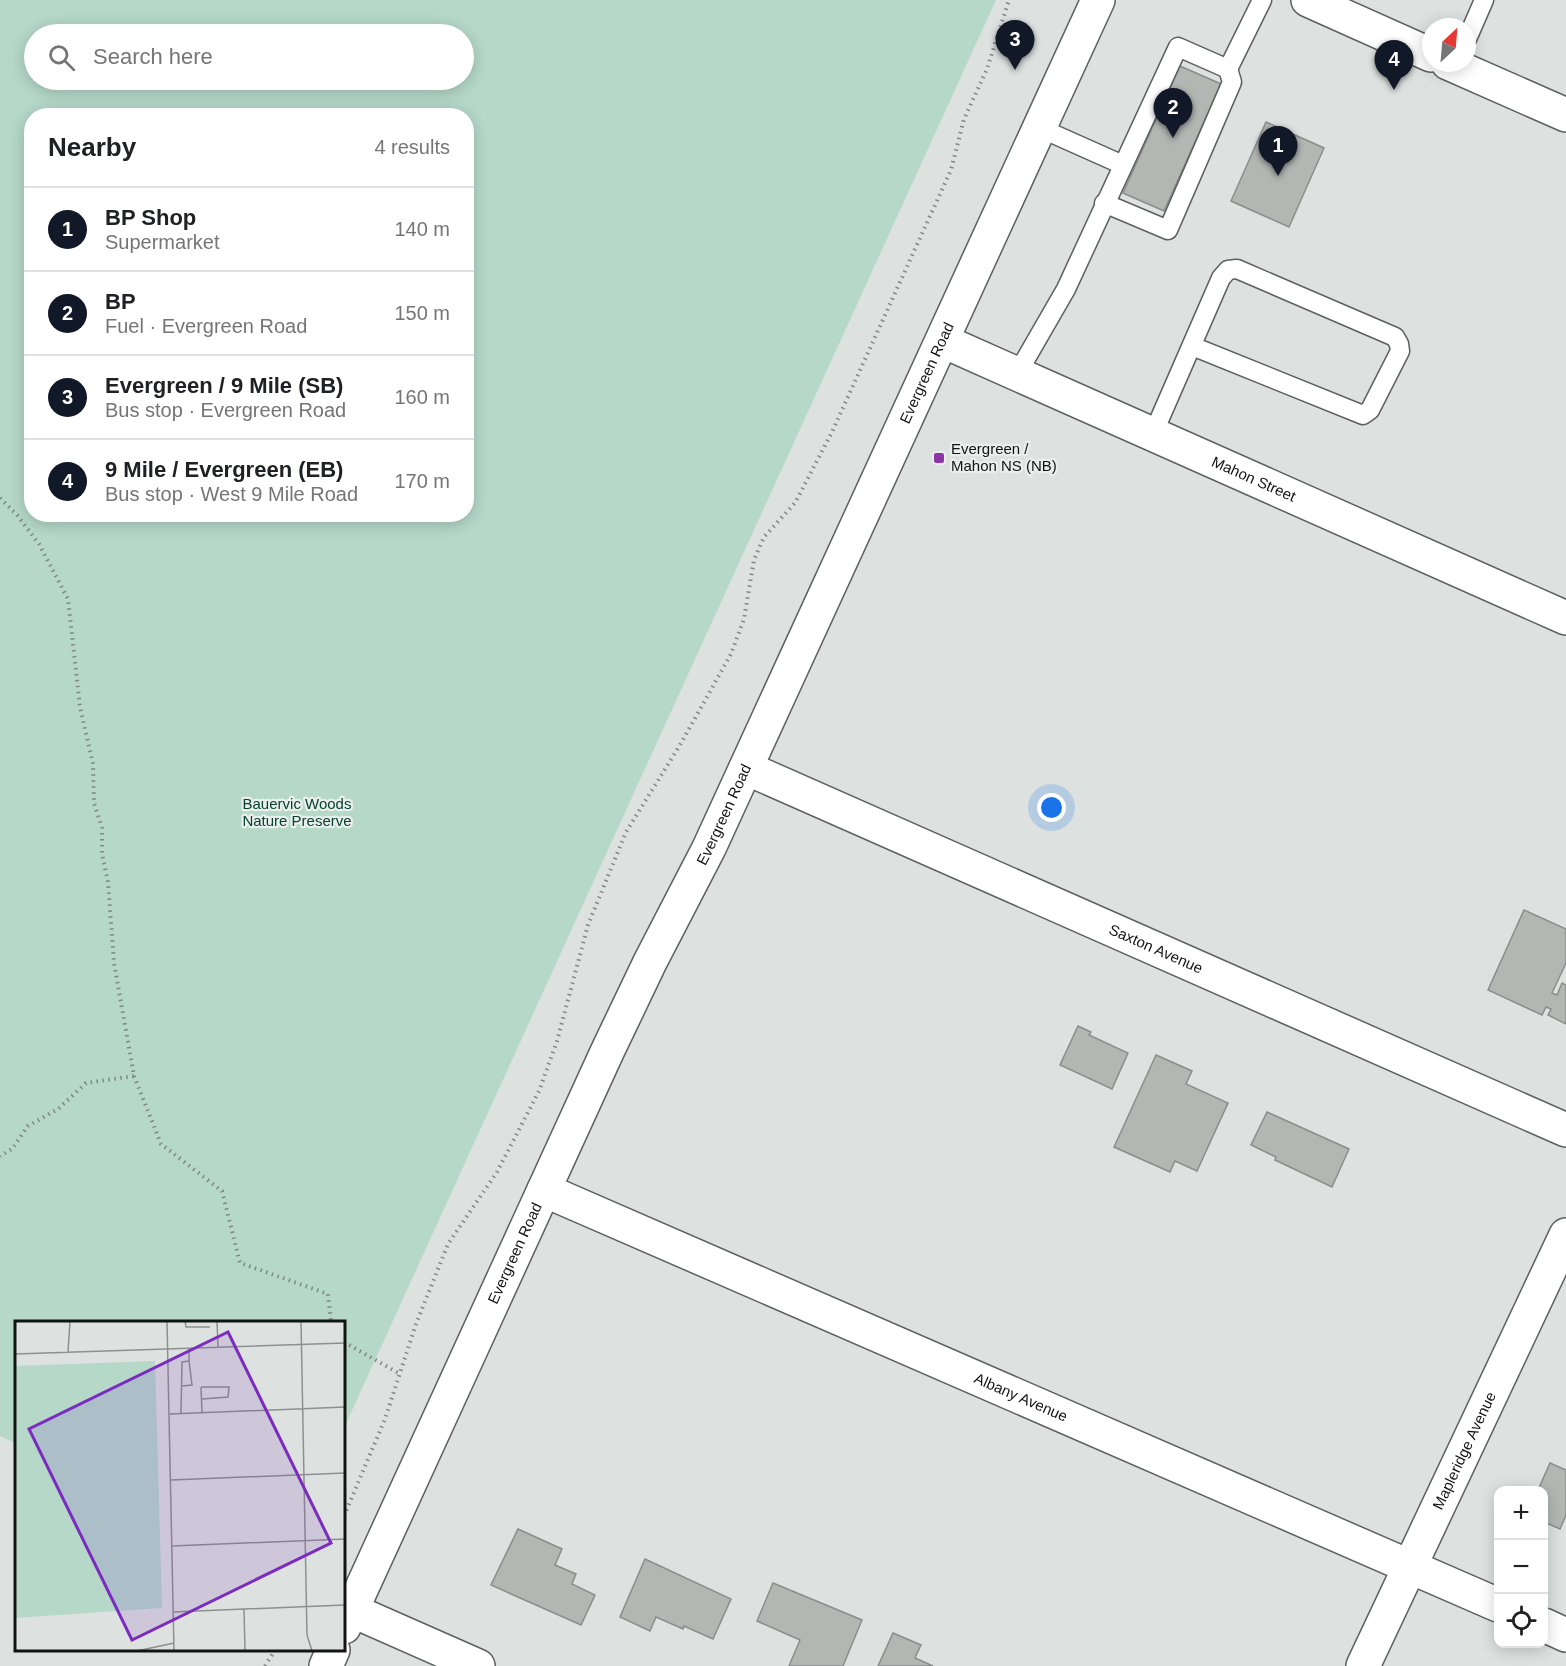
<!DOCTYPE html>
<meta charset="utf-8">
<style>
:root{--surface:#fff;--page:#f6f6f6;--text:#202124;--muted:#757577;--line:#e0e0e0;--accent:#111827}
body{margin:0;font-family:Helvetica,sans-serif;background:var(--page);color:var(--text)}
.controls{position:absolute;right:18px;bottom:18px;display:grid;overflow:hidden;border-radius:12px;box-shadow:0 3px 15px #0003}
.controls button{width:54px;height:54px;display:grid;place-items:center;padding:0;border:0;border-bottom:2px solid var(--line);background:var(--surface);color:var(--text);font:30px sans-serif}
.compass{position:absolute;left:1422px;top:18px;width:54px;height:54px;border-radius:50%;background:var(--surface);box-shadow:0 3px 15px #0003;rotate:26deg}
.you{position:absolute;left:1052px;top:808px;width:21px;height:21px;margin:-15px;border:4px solid #fff;border-radius:50%;background:#1a73e8;box-shadow:0 0 0 9px #1a73e833}
.badge{display:grid;place-items:center;width:39px;height:39px;border-radius:50%;background:var(--accent);color:#fff;font-size:20px;font-weight:700}
.pin{position:absolute;translate:-50% -50px;filter:drop-shadow(0 2px 3px #0008)}
.pin::after{content:'';position:absolute;top:32px;width:21px;height:18px;background:inherit;clip-path:polygon(0 0,100% 0,50% 100%)}
.list{margin:0;padding:0;list-style:none}
h2{display:flex;justify-content:space-between;align-items:center;height:78px;margin:0;padding:0 24px;font-size:26px}
h2 small{font-size:20px;font-weight:400;color:var(--muted)}
.list li{display:grid;grid-template-columns:39px 1fr auto;gap:18px;align-items:center;box-sizing:border-box;height:84px;padding:0 24px;border-top:2px solid var(--line)}
.list b{display:block;font-size:22px;white-space:nowrap}
.list p{margin:0;font-size:20px;white-space:nowrap;color:var(--muted)}
.list em{font-size:20px;font-style:normal;color:var(--muted)}
.icon{flex:none;width:33px;height:33px;fill:none;stroke:currentColor;stroke-width:2;stroke-linecap:round;stroke-linejoin:round}
.map{position:relative;flex:none;width:1566px;height:1666px;overflow:hidden}
.search{position:absolute;background:var(--surface);box-shadow:0 3px 15px #0003;left:24px;top:24px;width:450px;height:66px;display:flex;align-items:center;gap:15px;box-sizing:border-box;padding:0 21px;border-radius:33px;color:var(--muted);font-size:22px}
.panel{position:absolute;background:var(--surface);box-shadow:0 3px 15px #0003;left:24px;top:108px;width:450px;height:414px;border-radius:24px}
.map>svg:first-child{display:block}
</style>
<div class="map">
<svg width="1566" height="1666" viewBox="0 0 1566 1666">
<rect width="100%" height="100%" fill="#dde2e0"/>
<path fill="#b5d8c9" fill-rule="evenodd" d="M0,0H996L344,1428V1322H16V1443L0,1436ZM34,34H464V80H34ZM32,116H466V514H32Z"/>
<g fill="#b2b7b4" stroke="#898e8c" stroke-width="1.5">
<path d="M1180,66L1221,84L1164,211L1123,193Z"/>
<path d="M1266,122L1324,148L1289,227L1231,201Z"/>
<path d="M1524,910L1566,929V963L1552,993L1557,995L1562,983L1566,985V1024L1548,1015L1551,1009L1546,1007L1542,1015L1488,990Z"/>
<path d="M1078,1026L1091,1032L1089,1035L1128,1053L1112,1089L1060,1065Z"/>
<path d="M1156,1055L1192,1071L1186,1084L1228,1103L1197,1171L1175,1161L1170,1172L1114,1147Z"/>
<path d="M1267,1112L1349,1149L1332,1187L1275,1160L1276,1157L1251,1145Z"/>
<path d="M1550,1463L1566,1470V1515L1560,1529L1544,1522V1490H1538Z"/>
<path d="M518,1529L562,1549L555,1565L576,1574L572,1584L595,1595L581,1625L491,1585Z"/>
<path d="M645,1559L731,1599L713,1639L684,1626L683,1629L656,1617L650,1631L620,1617Z"/>
<path d="M773,1583L862,1620L843,1666H789L800,1640L757,1621Z"/>
<path d="M893,1633L921,1645L915,1658L933,1666H878Z"/>
</g>
<g fill="none" stroke-linecap="round" stroke-linejoin="round">
<g stroke="#5c605e" stroke-width="21">
<g id="lane">
<path d="M1467,39L1484,0"/>
<path d="M1040,128L1123,165"/>
<path d="M1104,203L1168,230L1232,82L1228,69"/>
<path d="M1017,374L1066,289L1178,47L1228,69L1262,0"/>
<path d="M1153,434L1221,278L1228,270L1237,269L1395,337L1399,344L1400,351L1370,410L1363,415L1192,346"/>
</g>
</g>
<g stroke="#5c605e" stroke-width="36">
<g id="street">
<path id="s1" d="M943,341L1566,618"/>
<path id="s2" d="M746,768L1566,1130"/>
<path id="s3" d="M544,1190L1498,1605"/>
<path d="M351,1610L478,1666"/>
<path d="M1544,1625L1566,1635"/>
<path id="s4" d="M1363,1666L1566,1235"/>
</g>
</g>
<g stroke="#5c605e" stroke-width="36">
<g id="secondary">
<path d="M1308,0L1431,55"/>
<path d="M1448,63L1566,115"/>
<path id="s5" d="M344,1627L607,1052L650,962L709,848L1098,0"/>
<path d="M326,1666L333,1650"/>
</g>
</g>
<g stroke="#838785" stroke-width="4" stroke-dasharray="1.5 4.5" stroke-linecap="butt">
<path d="M0,498L17,515L39,544L68,599L80,707L93,764L94,803L102,828V854L108,882L114,963L134,1076L86,1083L58,1109L28,1126L12,1149L0,1156"/>
<path d="M134,1076L161,1144L222,1191L240,1263L328,1294L331,1322"/>
<path d="M344,1342L400,1374"/>
<path d="M344,1516L385,1419L416,1324L448,1244L497,1172L539,1091L557,1041L588,925L626,832L680,745L731,654L744,619L754,560L764,537L795,503L832,432L920,238L951,170L964,119L987,69L1009,0"/>
<path d="M265,1666L275,1650"/>
</g>
<use href="#lane" stroke="#fff" stroke-width="18"/>
<use href="#street" stroke="#fff" stroke-width="33"/>
<use href="#secondary" stroke="#fff" stroke-width="33"/>
</g>
<rect fill="#8c37a5" stroke="#eaefed" stroke-width="2" x="933" y="452" width="12" height="12" rx="3"/>
<g text-anchor="middle" stroke-width="4.5" stroke-linejoin="round" paint-order="stroke">
<g font-size="15" fill="#121413" stroke="#eaefed">
<text dy="5" stroke="none"><textPath href="#s5" startOffset="1383">Evergreen Road</textPath></text>
<text dy="5" stroke="none"><textPath href="#s1" startOffset="340">Mahon Street</textPath></text>
<text dy="5" stroke="none"><textPath href="#s5" startOffset="897">Evergreen Road</textPath></text>
<text dy="5" stroke="none"><textPath href="#s2" startOffset="448">Saxton Avenue</textPath></text>
<text dy="5" stroke="none"><textPath href="#s5" startOffset="411">Evergreen Road</textPath></text>
<text dy="5" stroke="none"><textPath href="#s3" startOffset="520">Albany Avenue</textPath></text>
<text dy="5" stroke="none"><textPath href="#s4" startOffset="238">Mapleridge Avenue</textPath></text>
</g>
<g font-size="15" fill="#121413" stroke="#eaefed" text-anchor="start">
<text x="951" y="454">Evergreen /<tspan x="951" dy="17">Mahon NS (NB)</tspan></text>
</g>
<g font-size="15" fill="#074331" stroke="#eaefed">
<text x="297" y="809">Bauervic Woods<tspan x="297" dy="17">Nature Preserve</tspan></text>
</g>
</g>
<g transform="translate(15 1321)">
<rect width="330" height="330" fill="#dde2e0"/>
<path d="M140,40L147,287L0,297V45Z" fill="#b5d8c9"/>
<path fill="none" stroke="#8c908e" stroke-width="1.5" d="M152,0L159,330M170,0L171,6H195M202,0L203,26M286,0L292,314L297,330M53,31L55,0M0,33L330,22M167,65L177,64L174,40M187,78L213,76L214,66H187L186,67L187,91M166,92L167,41L174,40V27M155,93L330,86M156,159L330,152M157,225L330,218M229,288L230,330M158,291L330,284M122,330L159,322"/>
<path fill="#7b2cbf" fill-opacity="0.15" stroke="#7b2cbf" stroke-width="3" d="M213,11L316,222L117,319L14,108Z"/>
<rect width="330" height="330" fill="none" stroke="#121413" stroke-width="3"/>
</g>
</svg>
<div class="controls">
<button>+</button>
<button>−</button>
<button><svg class="icon" aria-label="locate" viewBox="0 0 24 24"><circle cx="12" cy="12" r="6"/><path d="M12 2v4M12 18v4M2 12h4M18 12h4"/></svg></button>
</div>
<svg class="compass" viewBox="-18 -18 36 36"><path d="M0-13l5 13h-10z" fill="#e53935"/><path d="M0 13l5-13h-10z" fill="#757577"/></svg>
<div class="you"></div>
<div class="pin badge" style="left:1278px;top:176px">1</div>
<div class="pin badge" style="left:1173px;top:138px">2</div>
<div class="pin badge" style="left:1015px;top:70px">3</div>
<div class="pin badge" style="left:1394px;top:90px">4</div>
<div class="search"><svg class="icon" aria-label="search" viewBox="0 0 24 24"><circle cx="10" cy="10" r="6"/><path d="M15 15l6 6"/></svg>Search here</div>
<section class="panel">
<h2>Nearby<small>4 results</small></h2>
<ul class="list">
<li><span class="badge">1</span><div><b>BP Shop</b><p>Supermarket</p></div><em>140 m</em></li>
<li><span class="badge">2</span><div><b>BP</b><p>Fuel · Evergreen Road</p></div><em>150 m</em></li>
<li><span class="badge">3</span><div><b>Evergreen / 9 Mile (SB)</b><p>Bus stop · Evergreen Road</p></div><em>160 m</em></li>
<li><span class="badge">4</span><div><b>9 Mile / Evergreen (EB)</b><p>Bus stop · West 9 Mile Road</p></div><em>170 m</em></li>
</ul>
</section>
</div>
